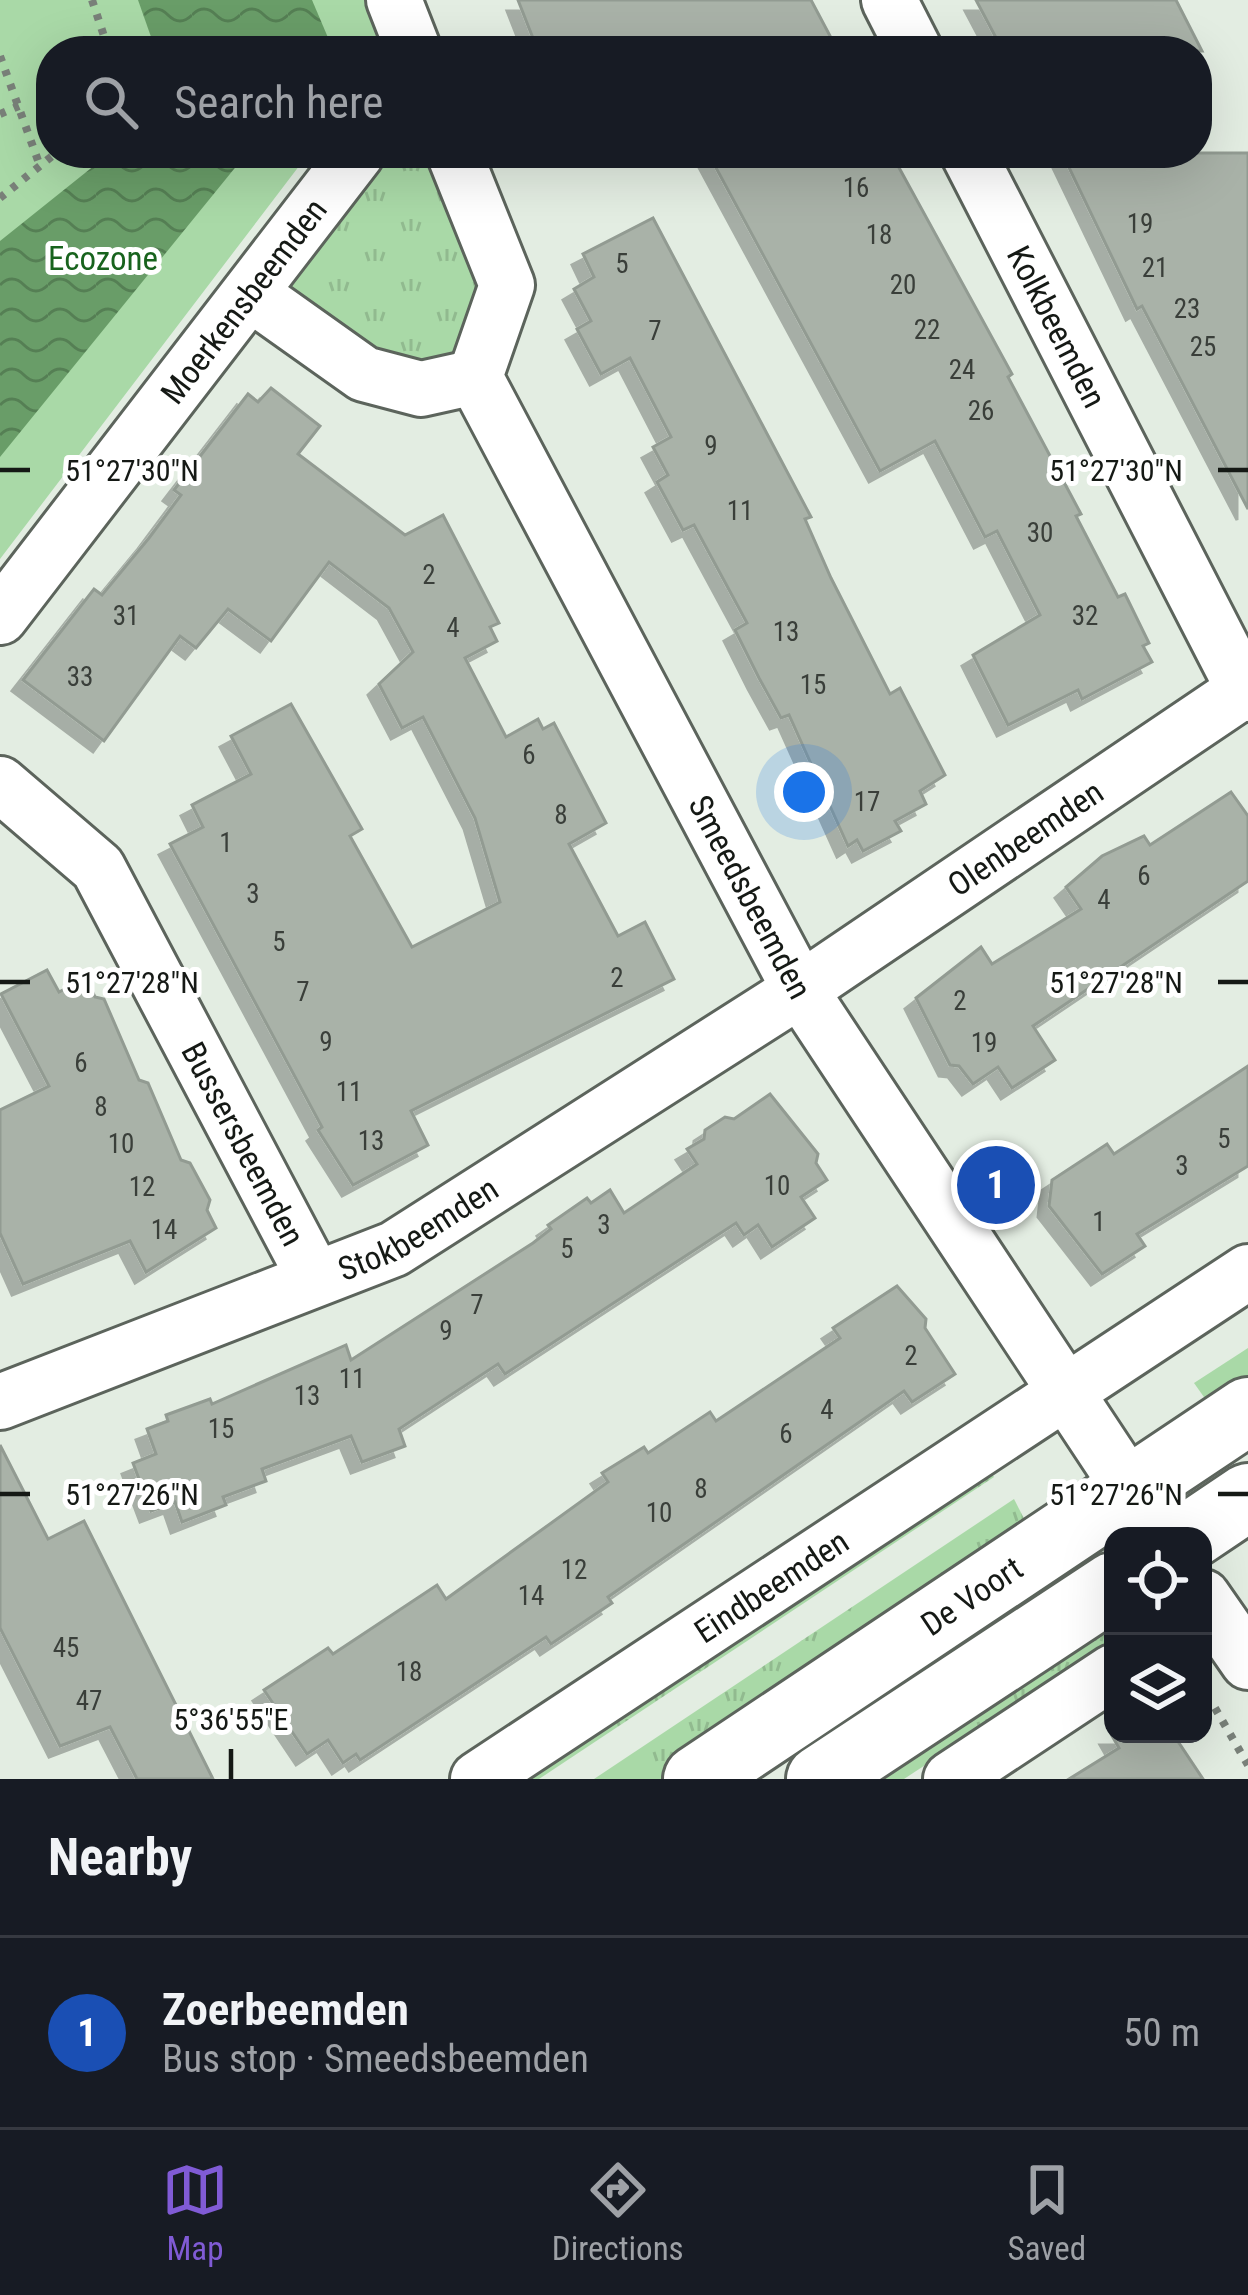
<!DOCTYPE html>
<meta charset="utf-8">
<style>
:root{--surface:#171b24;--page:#242831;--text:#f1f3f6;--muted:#9ea1a6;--line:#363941;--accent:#805bd5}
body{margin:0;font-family:"Roboto Condensed",sans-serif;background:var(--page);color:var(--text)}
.controls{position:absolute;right:36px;bottom:36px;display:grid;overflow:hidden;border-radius:24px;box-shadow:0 12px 48px #0002}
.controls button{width:108px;height:108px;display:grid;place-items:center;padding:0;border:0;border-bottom:3px solid var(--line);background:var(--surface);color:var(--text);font:60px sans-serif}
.you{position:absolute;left:804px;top:792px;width:42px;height:42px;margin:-30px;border:9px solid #fff;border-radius:50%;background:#1a73e8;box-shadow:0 0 0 18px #1a73e833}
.badge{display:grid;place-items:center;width:78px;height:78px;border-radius:50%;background:var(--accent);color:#fff;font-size:39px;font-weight:700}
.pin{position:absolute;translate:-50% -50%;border:6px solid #fff;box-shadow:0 3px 12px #0006}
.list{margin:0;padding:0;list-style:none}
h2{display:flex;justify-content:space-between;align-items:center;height:156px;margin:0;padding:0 48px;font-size:51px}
h2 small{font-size:39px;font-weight:400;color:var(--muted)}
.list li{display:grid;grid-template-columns:78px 1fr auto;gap:36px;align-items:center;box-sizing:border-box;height:192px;padding:0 48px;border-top:3px solid var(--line)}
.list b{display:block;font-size:45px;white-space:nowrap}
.list p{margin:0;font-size:39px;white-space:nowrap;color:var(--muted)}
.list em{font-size:39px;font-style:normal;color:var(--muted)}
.icon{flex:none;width:66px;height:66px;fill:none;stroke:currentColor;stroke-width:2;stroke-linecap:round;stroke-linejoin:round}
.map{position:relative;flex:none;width:1248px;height:1779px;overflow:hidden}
.search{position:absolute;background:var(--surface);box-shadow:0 12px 48px #0002;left:36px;right:36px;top:36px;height:132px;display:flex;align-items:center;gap:30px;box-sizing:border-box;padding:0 42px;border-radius:48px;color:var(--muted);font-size:45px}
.sheet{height:348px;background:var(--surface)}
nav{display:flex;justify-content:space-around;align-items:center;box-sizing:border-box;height:168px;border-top:3px solid var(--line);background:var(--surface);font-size:33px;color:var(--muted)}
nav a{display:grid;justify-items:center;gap:6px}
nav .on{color:var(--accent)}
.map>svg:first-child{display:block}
</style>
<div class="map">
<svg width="1248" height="1779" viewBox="0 0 1248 1779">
<defs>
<pattern id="grass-tufts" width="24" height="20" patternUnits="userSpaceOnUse" patternTransform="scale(3)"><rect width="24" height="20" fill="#a9d9a7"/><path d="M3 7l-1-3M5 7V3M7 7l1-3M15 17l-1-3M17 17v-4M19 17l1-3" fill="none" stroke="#91ba8f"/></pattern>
<pattern id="water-waves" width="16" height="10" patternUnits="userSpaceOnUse" patternTransform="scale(3)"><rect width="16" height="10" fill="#699d68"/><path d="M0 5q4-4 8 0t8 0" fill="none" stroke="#557f54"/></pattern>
<filter id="shadow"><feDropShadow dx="-11" dy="11" stdDeviation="0" flood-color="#0004"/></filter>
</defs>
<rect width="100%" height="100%" fill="#e3ede2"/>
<g fill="url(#grass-tufts)">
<path d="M383,153H432L485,285L459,360C379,376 341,332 279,288Z"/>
<path d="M1248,1348V1392L1216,1414L1194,1383Z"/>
<path d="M983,1461L994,1477L539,1779H500Z"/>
<path d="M1014,1499L1032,1534L662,1779H594Z"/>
<path d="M1091,1614L1109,1644L904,1779H838Z"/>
</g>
<path fill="#a9d9a7" d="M0,0H370L387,51H51V153H309L0,559Z"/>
<g fill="url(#water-waves)">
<path d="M138,0H312L332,47L156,51Z"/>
<path d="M110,153H247L0,457V241Z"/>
</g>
<g fill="#a9b2a8" stroke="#929b92" stroke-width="3" filter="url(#shadow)">
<path d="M518,0H811L838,51H538Z"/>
<path d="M976,0H1176L1202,51H1003Z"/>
<path d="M708,153H891L1012,374L1008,377L1081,514L1076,516L1118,597L1125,594L1149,643L1143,646L1152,662L1082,699L1078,690L1008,725L973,655L1040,615L997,531L985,537L935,441L880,471Z"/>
<path d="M1062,153H1248V509L1142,306L1137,309Z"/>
<path d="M653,218L811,517L805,519L831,578L890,694L900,688L945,775L920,791L926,804L895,821L901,831L863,851L857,840L848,846L789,715L781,718L759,678L735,630L747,623L694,525L683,530L657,482L668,475L653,447L671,437L630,358L601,374L577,329L591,321L574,289L594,277L583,254Z"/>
<path d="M271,388L320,426L298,454L405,535L443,515L499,623L490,627L497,641L465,658L506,737L538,719L543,729L554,723L606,823L569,844L618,936L645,922L674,979L411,1111L428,1145L353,1185L318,1130L322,1127L170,844L203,827L192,805L251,774L231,736L291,704L362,829L350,836L412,947L500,902L475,818L423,717L402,728L379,684L413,652L389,608L329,562L271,641L228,609L196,648L180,636L104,741L23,680L94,589L102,595L149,538L181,495L174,490L248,394L258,402Z"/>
<path d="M1231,792L1248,816V881L1033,1026L1055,1060L1012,1088L998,1067L973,1084L959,1066L950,1065L916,998L981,947L992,964L1081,909L1066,887L1102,856L1144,836L1150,845Z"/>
<path d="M47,970L59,992L86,978L95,997L104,999L139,1080L148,1083L181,1160L190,1163L210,1200L207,1210L216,1228L146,1272L130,1241L23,1284L0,1233V1110L49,1086L1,994Z"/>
<path d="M1248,1066V1166L1137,1234L1145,1246L1102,1274L1049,1206L1052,1180L1107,1144L1114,1154Z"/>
<path d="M770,1094L818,1154L816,1163L827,1180L801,1197L815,1218L772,1247L758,1225L744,1235L736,1223L505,1374L498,1364L399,1429L405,1446L362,1462L351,1436L262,1469L266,1481L223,1497L226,1505L182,1522L175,1502L151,1511L133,1463L156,1454L147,1429L168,1421L166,1415L210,1399L212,1404L346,1345L351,1360L533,1243L551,1229L548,1225L587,1198L591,1203L610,1190L624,1213L697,1164L687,1149L704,1139L705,1130L725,1117L734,1119Z"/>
<path d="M897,1286L926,1319L925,1328L955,1374L912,1402L904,1391L608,1597L612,1603L551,1644L546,1637L360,1760L356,1754L343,1763L328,1740L307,1754L264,1690L328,1648L333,1654L437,1585L446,1599L608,1482L602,1473L644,1447L648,1453L710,1412L716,1421L840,1338L833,1328Z"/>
<path d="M0,1445L48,1539L84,1521L213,1779H137L110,1727L60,1746L0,1628Z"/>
<path d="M1111,1734H1173L1203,1779H1069L1119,1748Z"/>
</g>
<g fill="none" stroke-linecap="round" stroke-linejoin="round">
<g stroke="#5c645c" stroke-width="60">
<g id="minor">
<path d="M394,0L414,51"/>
<path d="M889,0L915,51"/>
<path id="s1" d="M454,153L507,285L475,377L800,990L1161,1536"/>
<path id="s2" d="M968,153L1244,690"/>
<path d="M250,293L364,374L421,389L475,377"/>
<path id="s3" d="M0,617L357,153"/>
<path id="s4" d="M0,784L98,868L314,1277"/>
<path id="s5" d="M0,1402L394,1249L800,990L1244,690L1248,694"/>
<path d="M1203,1597L1248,1662"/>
<path id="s6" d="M478,1779L1248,1272"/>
<path d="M951,1779L1113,1672"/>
</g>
</g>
<g stroke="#5c645c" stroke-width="72">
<g id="tertiary">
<path d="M1190,1536L1248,1497"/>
<path id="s7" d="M697,1779L1248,1411"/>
<path d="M820,1779L1113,1586"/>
</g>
</g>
<g stroke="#798079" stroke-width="8" stroke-dasharray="6 9" stroke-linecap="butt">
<path d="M92,0L109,51"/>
<path d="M0,56L40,166"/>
<path d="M0,114L19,106"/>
<path d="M0,198L56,153"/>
<path d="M1215,1708L1248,1765"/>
</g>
<use href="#minor" stroke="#fff" stroke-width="54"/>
<use href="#tertiary" stroke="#fff" stroke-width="66"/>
</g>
<path fill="none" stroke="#151915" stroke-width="4.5" d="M0,470H30M1218,470H1248M0,982H30M1218,982H1248M0,1494H30M1218,1494H1248M231,1749V1779"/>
<g text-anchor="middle" stroke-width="10" stroke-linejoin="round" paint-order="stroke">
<g font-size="27" fill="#3a3f3a">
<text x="856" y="197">16</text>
<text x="1140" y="233">19</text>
<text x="879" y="244">18</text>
<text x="622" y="273">5</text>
<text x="1155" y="277">21</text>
<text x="903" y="294">20</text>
<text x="1187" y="318">23</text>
<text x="927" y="339">22</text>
<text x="655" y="340">7</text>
<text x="1203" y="356">25</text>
<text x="962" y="379">24</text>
<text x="981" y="420">26</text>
<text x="711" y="455">9</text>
<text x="740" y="520">11</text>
<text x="1040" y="542">30</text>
<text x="429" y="584">2</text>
<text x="126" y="625">31</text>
<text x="1085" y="625">32</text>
<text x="453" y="637">4</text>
<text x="786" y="641">13</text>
<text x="80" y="686">33</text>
<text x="813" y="694">15</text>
<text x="529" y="764">6</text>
<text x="867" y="811">17</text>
<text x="561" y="824">8</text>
<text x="226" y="852">1</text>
<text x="1144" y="885">6</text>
<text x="253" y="903">3</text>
<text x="1104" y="909">4</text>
<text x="279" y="951">5</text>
<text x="617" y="987">2</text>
<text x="303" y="1001">7</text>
<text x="960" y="1010">2</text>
<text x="326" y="1051">9</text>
<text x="984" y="1052">19</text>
<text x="81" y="1072">6</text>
<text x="349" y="1101">11</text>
<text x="101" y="1116">8</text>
<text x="1224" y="1148">5</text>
<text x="371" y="1150">13</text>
<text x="121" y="1153">10</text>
<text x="1182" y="1175">3</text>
<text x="777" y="1195">10</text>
<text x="142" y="1196">12</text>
<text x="1099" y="1231">1</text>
<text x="604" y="1234">3</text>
<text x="164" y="1239">14</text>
<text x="567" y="1258">5</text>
<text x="477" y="1314">7</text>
<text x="446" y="1340">9</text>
<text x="911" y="1365">2</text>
<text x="352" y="1388">11</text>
<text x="307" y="1405">13</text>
<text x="827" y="1419">4</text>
<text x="221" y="1438">15</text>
<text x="786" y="1443">6</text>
<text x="701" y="1498">8</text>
<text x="659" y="1522">10</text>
<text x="574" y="1579">12</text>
<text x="531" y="1605">14</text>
<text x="66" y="1657">45</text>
<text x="409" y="1681">18</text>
<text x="89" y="1710">47</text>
</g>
<g font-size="33" fill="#18631d" stroke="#fff">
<text x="103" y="270">Ecozone</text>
</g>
<g font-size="33" fill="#151915" stroke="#fff">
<text dy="12" stroke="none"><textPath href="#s3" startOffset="399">Moerkensbeemden</textPath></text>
<text dy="12" stroke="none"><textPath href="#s2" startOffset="195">Kolkbeemden</textPath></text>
<text dy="12" stroke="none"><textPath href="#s5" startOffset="1176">Olenbeemden</textPath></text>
<text dy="12" stroke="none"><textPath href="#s1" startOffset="828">Smeedsbeemden</textPath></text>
<text dy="12" stroke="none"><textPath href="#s4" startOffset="441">Bussersbeemden</textPath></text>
<text dy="12" stroke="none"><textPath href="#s5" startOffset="453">Stokbeemden</textPath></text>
<text dy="12" stroke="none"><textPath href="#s6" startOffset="351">Eindbeemden</textPath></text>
<text dy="12" stroke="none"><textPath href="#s7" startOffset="330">De Voort</textPath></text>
</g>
</g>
<g font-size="30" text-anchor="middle" fill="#151915" stroke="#fff" stroke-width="10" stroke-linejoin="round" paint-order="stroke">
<text x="132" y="481">51°27'30"N</text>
<text x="1116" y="481">51°27'30"N</text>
<text x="132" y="993">51°27'28"N</text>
<text x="1116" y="993">51°27'28"N</text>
<text x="132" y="1505">51°27'26"N</text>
<text x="1116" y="1505">51°27'26"N</text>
<text x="231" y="1730">5°36'55"E</text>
</g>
</svg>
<div class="controls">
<button><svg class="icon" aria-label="locate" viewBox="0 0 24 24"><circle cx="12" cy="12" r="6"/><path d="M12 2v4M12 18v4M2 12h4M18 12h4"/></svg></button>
<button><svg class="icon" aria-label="layers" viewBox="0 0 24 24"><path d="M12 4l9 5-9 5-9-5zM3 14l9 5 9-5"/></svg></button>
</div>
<div class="you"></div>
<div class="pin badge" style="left:996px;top:1185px;background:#1a4fb4">1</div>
<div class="search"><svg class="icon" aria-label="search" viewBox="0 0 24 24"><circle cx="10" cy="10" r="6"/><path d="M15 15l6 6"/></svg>Search here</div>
</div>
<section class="sheet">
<h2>Nearby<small></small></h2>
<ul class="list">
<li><span class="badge" style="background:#1a4fb4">1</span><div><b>Zoerbeemden</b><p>Bus stop · Smeedsbeemden</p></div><em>50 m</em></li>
</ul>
</section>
<nav>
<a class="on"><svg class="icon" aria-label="map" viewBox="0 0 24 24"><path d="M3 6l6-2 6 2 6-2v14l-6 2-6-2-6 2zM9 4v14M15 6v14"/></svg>Map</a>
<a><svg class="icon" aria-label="directions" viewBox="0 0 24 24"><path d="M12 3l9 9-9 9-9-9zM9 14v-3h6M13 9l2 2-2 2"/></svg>Directions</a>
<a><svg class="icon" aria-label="saved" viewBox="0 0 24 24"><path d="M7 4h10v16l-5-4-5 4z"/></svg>Saved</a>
</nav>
